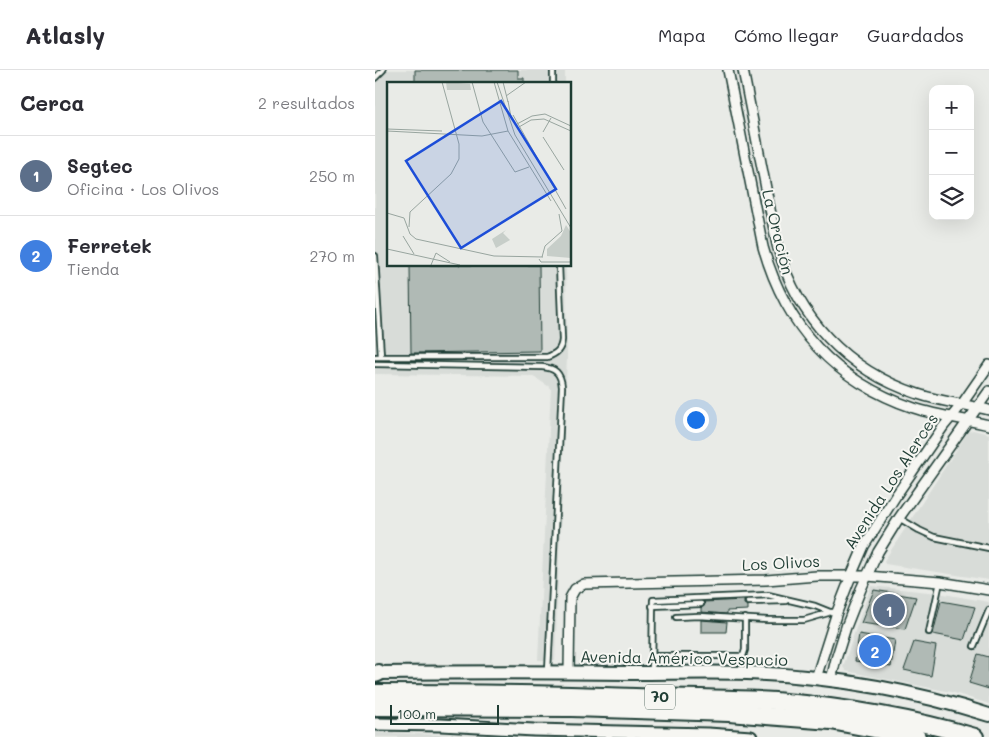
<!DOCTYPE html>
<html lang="es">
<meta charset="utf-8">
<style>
:root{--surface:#fff;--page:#f7f7f7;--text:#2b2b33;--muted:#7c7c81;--line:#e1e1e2;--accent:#1f6fb2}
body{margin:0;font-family:Mali,sans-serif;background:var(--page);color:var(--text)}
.controls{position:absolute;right:15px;top:15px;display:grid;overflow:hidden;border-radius:10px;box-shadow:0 5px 20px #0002}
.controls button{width:45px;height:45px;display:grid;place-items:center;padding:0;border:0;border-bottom:1px solid var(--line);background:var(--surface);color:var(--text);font:25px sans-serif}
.scale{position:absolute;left:15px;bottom:12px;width:109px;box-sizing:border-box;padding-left:5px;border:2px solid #1f3d34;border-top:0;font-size:14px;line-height:18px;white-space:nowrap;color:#1f3d34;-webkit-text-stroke:4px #f6f6f2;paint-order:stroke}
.you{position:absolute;left:320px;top:349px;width:18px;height:18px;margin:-12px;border:4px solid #fff;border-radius:50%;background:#1a73e8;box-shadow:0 0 0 8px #1a73e833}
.badge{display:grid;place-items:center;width:32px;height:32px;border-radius:50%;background:var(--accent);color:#fff;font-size:16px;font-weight:700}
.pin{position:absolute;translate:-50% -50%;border:2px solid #fff;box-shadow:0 1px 5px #0006}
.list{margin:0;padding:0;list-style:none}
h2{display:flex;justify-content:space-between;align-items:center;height:65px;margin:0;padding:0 20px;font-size:21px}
h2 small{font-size:16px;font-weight:400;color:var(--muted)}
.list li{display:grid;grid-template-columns:32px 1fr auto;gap:15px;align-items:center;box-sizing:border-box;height:80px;padding:0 20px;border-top:1px solid var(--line)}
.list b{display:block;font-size:19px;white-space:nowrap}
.list p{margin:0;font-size:16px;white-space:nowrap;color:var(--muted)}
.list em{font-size:16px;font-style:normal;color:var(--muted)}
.icon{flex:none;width:28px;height:28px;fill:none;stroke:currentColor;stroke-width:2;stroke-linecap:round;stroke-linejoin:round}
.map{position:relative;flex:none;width:614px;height:667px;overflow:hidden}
header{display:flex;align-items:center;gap:30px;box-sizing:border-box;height:70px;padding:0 25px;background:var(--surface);border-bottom:1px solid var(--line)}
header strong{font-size:24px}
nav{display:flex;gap:28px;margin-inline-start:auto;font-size:18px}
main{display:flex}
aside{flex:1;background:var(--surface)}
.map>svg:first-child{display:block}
</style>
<header>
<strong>Atlasly</strong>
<nav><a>Mapa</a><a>Cómo llegar</a><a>Guardados</a></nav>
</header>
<main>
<aside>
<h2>Cerca<small>2 resultados</small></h2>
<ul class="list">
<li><span class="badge" style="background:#5c6f8a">1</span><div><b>Segtec</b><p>Oficina · Los Olivos</p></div><em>250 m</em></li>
<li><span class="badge" style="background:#3f7fe0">2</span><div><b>Ferretek</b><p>Tienda</p></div><em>270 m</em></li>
</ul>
</aside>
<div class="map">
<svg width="614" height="667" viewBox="0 0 614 667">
<rect width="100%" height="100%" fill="#e9ebe7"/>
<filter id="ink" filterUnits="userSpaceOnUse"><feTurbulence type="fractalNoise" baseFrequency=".02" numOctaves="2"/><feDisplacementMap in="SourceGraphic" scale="10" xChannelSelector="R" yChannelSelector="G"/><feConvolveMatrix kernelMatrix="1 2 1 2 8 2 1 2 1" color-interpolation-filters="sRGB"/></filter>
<g filter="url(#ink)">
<g fill="#d8dcd8">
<path d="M1,0H190V14H14V195H191L192,287L180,590H163L176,318L158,306L0,304V1Z"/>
<path d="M598,360L614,364V510L510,494L509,491L593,362Z"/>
<path d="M496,516L563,523L614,532V634L576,622L471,601L468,597L481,558Z"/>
<path d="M0,662L114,667H0Z"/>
</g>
<g fill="#b0bab5" stroke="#1f3d34">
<path d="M40,0H143V8H149V14H40Z"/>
<path d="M35,195H164L165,281L36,283Z"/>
<path d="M499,520L541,527L530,559L486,553Z"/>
<path d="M369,530V534L373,536V540L352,541V544L326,542V538L330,535L329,532Z"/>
<path d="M566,531L600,537L589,570L558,564Z"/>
<path d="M326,550L352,552L351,562H326Z"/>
<path d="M484,564L520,570L516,597L480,591Z"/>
<path d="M539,572L561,576L556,606L529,600Z"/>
<path d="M603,584L614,587V619L594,613Z"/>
</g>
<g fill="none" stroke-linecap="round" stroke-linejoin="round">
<g stroke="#1f3d34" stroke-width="8">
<g id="service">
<path d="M178,0V14"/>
<path d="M0,8L8,0"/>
<path d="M0,186L6,286"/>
<path d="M0,287H172C181,284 186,280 187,270L184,195"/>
<path d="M0,294L167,297C180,298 186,303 187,317L173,601"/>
<path d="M524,448L544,460L559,467L614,478"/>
<path d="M373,532L411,531"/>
<path d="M277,536L326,534"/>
<path d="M301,547L324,546L392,550H429L453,543"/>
<path d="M554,562L565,512"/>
<path d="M599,576L614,540"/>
<path d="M277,586H368L370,580V548"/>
<path d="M277,602L278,530L393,525L440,536L455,542H462"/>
</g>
</g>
<g stroke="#1f3d34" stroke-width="12">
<g id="minor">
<path d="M353,0L388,177C411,257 459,311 539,338C563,346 589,349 614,355"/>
<path d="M368,0L402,175C422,248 471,300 543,324C566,332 590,334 614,340"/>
<path d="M194,602L195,528L200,519L209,514L391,510L442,506H492L565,512L614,520"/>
<path d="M441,608L462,542L476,506L489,476L522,424L568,357L587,334L614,295"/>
<path d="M456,610L461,589L471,557L486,519L503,482L524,448L614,321"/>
</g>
</g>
<g stroke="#1f3d34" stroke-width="15">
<path id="tertiary" d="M0,654L66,655L159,660L333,664L376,667"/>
</g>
<g stroke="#1f3d34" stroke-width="16">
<path id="secondary" d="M0,603C86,602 172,602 258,603C296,603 334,602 372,603C454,606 536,620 614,645"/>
</g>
<g stroke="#1f3d34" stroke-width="20">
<g id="motorway">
<path d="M0,604L3,603"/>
<path d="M0,623C87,623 174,624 260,627C307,628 354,628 400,631C467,637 536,648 600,667"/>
<path d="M0,637L197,638L354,643L456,651L542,667"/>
</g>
</g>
<use href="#service" stroke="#f6f6f2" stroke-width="4.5"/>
<use href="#minor" stroke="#f6f6f2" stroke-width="9"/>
<use href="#tertiary" stroke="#f6f6f2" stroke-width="11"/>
<use href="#secondary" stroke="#f6f6f2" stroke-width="12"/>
<use href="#motorway" stroke="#f6f6f2" stroke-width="16"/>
</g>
</g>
<g text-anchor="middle" stroke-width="4" stroke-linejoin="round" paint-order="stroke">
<rect fill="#f6f6f2" stroke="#60746d" stroke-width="1" x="270" y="614.5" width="30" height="25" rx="4"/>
<g font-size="15" font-weight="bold" fill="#1f3d34">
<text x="285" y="632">70</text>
</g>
<g font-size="16" fill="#1f3d34" stroke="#f6f6f2">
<text transform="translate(403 162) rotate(76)" y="6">La Oración</text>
<text transform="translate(516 411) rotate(-57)" y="6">Avenida Los Alerces</text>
<text transform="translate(406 493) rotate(-3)" y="6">Los Olivos</text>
<text transform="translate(309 588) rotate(1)" y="6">Avenida Américo Vespucio</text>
</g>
</g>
<g transform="translate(12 12)">
<rect width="184" height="184" fill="#e9ebe7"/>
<path d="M59,0L83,2L84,8H60ZM179,143L184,151V176L160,174V167L174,154ZM119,148L116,151L123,158L109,166L105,157Z" fill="#c7cec9"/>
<path fill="none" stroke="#98a59f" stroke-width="1" d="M85,0L96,40L128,90L142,85M107,0L121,49L164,119M110,0L128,53L184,146M116,0L121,20M119,14L139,0M121,19L124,35M126,33L179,127M130,42L145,34L158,32L184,44M132,45L144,38L157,37L184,49M0,47L55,49M0,49L95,54L121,49M156,50L164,36M156,55L177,88M0,131L17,136L23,152L29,157L107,174L156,175M22,145L23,130L64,92L72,77V62L55,0M16,154L27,172M0,167L73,183M155,175L158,164L175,149L172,132M152,177L154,180H184M44,183L49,171L63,180"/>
<path fill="#1d4ed8" fill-opacity="0.15" stroke="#1d4ed8" stroke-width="2.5" d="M114,19L169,107L74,166L19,79Z"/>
<rect width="184" height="184" fill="none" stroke="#1f3d34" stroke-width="2.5"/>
</g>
</svg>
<div class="controls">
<button>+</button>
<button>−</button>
<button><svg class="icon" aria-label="layers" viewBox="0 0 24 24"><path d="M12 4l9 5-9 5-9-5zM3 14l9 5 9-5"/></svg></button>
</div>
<div class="scale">100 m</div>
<div class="you"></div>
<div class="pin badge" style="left:514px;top:540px;background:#5c6f8a">1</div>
<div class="pin badge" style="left:500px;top:581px;background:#3f7fe0">2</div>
</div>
</main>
